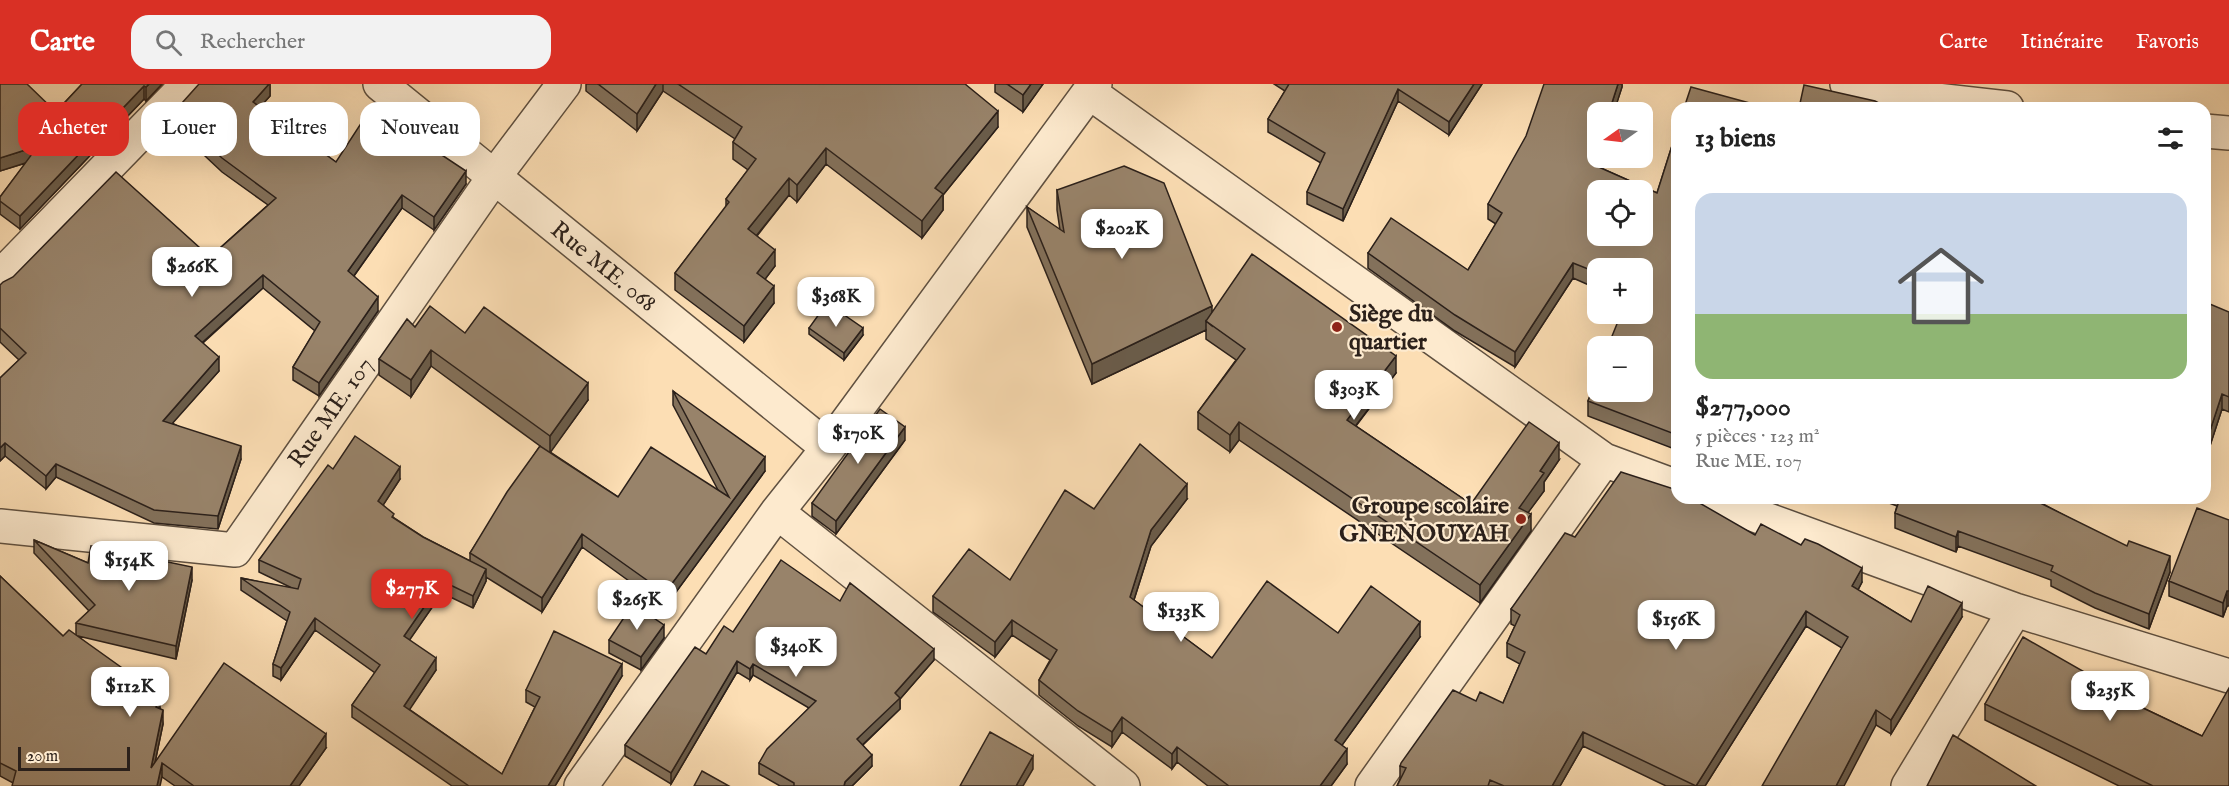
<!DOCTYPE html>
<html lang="fr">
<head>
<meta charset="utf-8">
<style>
  :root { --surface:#fff; --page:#f2f2f2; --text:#222; --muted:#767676; --line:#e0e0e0; --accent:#d93025 }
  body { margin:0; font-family:"IM FELL English",serif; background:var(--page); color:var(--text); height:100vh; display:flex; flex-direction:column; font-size:22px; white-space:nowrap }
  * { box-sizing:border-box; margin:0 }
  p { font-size:20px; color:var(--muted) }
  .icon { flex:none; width:33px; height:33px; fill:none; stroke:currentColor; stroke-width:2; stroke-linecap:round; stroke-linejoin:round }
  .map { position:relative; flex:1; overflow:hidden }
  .side { position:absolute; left:1671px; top:18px; width:540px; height:402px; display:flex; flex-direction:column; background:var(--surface); border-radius:18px; box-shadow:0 6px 24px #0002 }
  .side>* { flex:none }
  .top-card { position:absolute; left:18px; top:18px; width:570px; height:54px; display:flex; gap:12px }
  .needle { width:39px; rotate:256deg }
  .tools { position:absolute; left:1587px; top:18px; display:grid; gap:12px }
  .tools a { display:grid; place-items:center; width:66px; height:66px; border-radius:12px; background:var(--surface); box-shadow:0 6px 24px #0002; font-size:30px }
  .scale { position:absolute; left:18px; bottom:15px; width:112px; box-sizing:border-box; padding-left:6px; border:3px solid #2b201a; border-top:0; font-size:16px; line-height:21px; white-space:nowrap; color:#2b201a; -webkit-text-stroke:4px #fdeace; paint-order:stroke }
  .price { position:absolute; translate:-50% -51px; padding:0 14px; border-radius:12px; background:#fff; color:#222; font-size:20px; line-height:39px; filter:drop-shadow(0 2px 3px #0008) }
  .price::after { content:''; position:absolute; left:50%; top:36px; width:18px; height:14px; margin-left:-9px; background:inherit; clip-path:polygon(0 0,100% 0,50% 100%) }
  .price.selected { background:var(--accent); color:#fff }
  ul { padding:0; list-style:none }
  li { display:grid; align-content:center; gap:12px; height:318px; padding:0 24px }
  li+li { border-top:2px solid var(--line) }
  li span { display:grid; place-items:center; height:186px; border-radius:18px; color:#555 }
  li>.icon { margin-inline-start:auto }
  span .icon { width:108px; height:108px; fill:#fffc; stroke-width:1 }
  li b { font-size:26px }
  h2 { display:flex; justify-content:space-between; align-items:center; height:72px; padding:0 24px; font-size:26px }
  .pill { padding:0 21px; border-radius:18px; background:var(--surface); box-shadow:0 6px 24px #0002; font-size:21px; line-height:54px }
  .pill.selected { background:var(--accent); color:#fff }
  header { display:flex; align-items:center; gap:36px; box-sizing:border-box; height:84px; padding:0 30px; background:var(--accent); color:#fff }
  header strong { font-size:28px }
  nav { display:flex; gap:33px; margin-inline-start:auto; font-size:21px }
  .search { width:420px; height:54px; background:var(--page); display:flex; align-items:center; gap:15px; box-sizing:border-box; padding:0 21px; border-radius:18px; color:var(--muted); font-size:22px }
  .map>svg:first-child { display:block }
</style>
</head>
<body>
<header>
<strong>Carte</strong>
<div class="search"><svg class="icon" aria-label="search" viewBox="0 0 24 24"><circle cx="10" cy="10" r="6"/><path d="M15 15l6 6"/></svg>Rechercher</div>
<nav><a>Carte</a><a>Itinéraire</a><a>Favoris</a></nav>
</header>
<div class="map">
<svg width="2229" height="702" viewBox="0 0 2229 702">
  <rect width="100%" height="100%" fill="#fcdeb4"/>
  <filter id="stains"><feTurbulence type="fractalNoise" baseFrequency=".00333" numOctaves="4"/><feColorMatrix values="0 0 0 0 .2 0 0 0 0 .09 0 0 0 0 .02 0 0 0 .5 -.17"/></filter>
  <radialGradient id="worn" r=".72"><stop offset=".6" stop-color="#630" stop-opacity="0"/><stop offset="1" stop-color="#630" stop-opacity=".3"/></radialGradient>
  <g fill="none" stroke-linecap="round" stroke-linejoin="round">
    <!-- minor casing -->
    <g stroke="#5f5040" stroke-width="36">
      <path id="minor" d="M380,0l448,364
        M1847,0l55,12 105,12
        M1089,8l515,368 73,27
        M2205,47l24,2
        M0,193l188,-193
        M1708,414l307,112 214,66
        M777,428l346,274
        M0,442l235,24 259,-373 70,-93
        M581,702l196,-274 51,-64 267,-364
        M1372,702l232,-326
        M1908,702l107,-176"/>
    </g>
    <!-- minor -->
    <use href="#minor" stroke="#fdeace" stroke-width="33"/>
  </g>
  <!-- wall -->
  <path fill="#83715b" stroke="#2b201a" stroke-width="1.5" d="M82,0h80l-16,17 -2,-2 -124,130 -20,-15v-17l26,-34 -26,8z
    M270,0v12l-10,11 76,55 130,22 -32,46 -32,-22 -48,68 24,35 -59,85 -26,-16v-13l22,-36 -52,-43 -60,55 16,28 -47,52 69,36 -23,70 -64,-6 -98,-46 -10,12 -41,-33 -5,5v-83l19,-18 -19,-18v-57l210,-28 58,-52 -46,-33 -49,-46v-13z
    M586,0h379l33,43 -55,68v15l-21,28 -96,-74 -29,38 -8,-7 -32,41 18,30 -10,13 9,24 -30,39 -69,-52v-17l51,-66v-8l22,-29 -15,-11v-17l2,-3 -72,-48 -26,40 -51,-40z
    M995,0h48l-20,28 -28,-20z
    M1274,0h208l-33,51 -51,-34 -55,120 -36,-17v-12l14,-29 -53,-31v-13l17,-28z
    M1622,0v3l-24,71h1l-3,8 61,27 20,-63v320l-89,-34v-15l54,-133h-44v21l-25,-11 -58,89 -60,-36 -87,-63v-15l100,17 28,-46 -8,-5v-15z
    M1057,106l155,121 184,62 -40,53 115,78 88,-44 -15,22v9l-16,21 3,19 -51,72 -241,-163 -9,12 -32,-23v-17l38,-52 -30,-21v-9l-114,54 -65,-157v-20l33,23 -3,-20z
    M2229,228v100l-7,-3 -17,52z
    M415,243l50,6 123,67 -38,52 68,45 100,-7 -45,-85v-14l92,80 -100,136 -83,-60 -40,65 -56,-35v4l-13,27 -31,-15 -33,47 27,30 -27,39 93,65 33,-67 -9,-5v-12l96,-14 -67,110h-103l-100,-69v-12l23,-32 -60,-43 -34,50 -8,-4v-12l14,-43 -46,-31v-12l53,11 -35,-17v-12l74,-91 67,10 -17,26 11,13 29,19 47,24v-8l70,-107 -109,-80 -20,31 -32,-22v-16z
    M809,244l54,7 -19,25 -35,-26z
    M905,356l-69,94 -24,-18v-13z
    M1876,414h156l138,74 -21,57 -54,-21 -44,-22v-6l-93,-34 -2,6 -61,-24v-15l2,-7z
    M1187,415l-36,47 -17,54 78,58 126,-25 82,4 -78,108 5,19 -16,22h-123l-31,-24 -5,7 -50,-37 -10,15 -34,-21 -39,-31v-15l11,-20 -38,-25 -17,22 -62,-45v-16l77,-16 84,-71z
    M2229,436v86h-2l-4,11 -54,-21v-15z
    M1755,451l107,47 -4,8 53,32 51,-5 -71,117 -15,-9 -34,-77 -36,-22 -101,160h-39l-83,-40 -23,40h-163l3,-7v-13l76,-65 27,2 17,-39 -13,-7v-14l8,-17 -4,-2v-15l64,-72z
    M34,456l54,23 104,17 -16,79 -98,-23 82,72 3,16 -8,38 171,-14 -27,38h-124l-13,-9 -149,6 -13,-7v-200l63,60 13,-1v-12l13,-12 -55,-58z
    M840,517l94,59 -34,39v10l-37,36 9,21 -20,20h-72l-21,-12v-11l50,-55 -56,-33 -3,5 -13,-8 -66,112 -46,-28v-11l81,-91 27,-22z
    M664,554l-23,32 -32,-17v-13z
    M2126,616l76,36 27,50h-110l-134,-66v-16z"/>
  <!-- shaded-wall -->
  <path fill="#6a5c4a" stroke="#2b201a" stroke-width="1.5" d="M149,0h13l-16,17v-14z
    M269,0h1v12l-17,19v-13z
    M656,0h7v7l-26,40v-17z
    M1031,0h12l-20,28v-17z
    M1474,0h8l-33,51v-13z
    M1618,0h4v3l-8,25h-5z
    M144,2v13l-124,130v-13z
    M1398,5v12l-55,120v-12z
    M998,27v16l-55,68v15l-21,28v-17l13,-33z
    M38,62v13l-38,12v-13z
    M1598,63v11h1l-7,22v-16z
    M826,64v16l-29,38v-17z
    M466,87v13l-32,46v-13z
    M789,94v17l-41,51v-17z
    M402,111v13l-54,76v-13z
    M775,166v16l-18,24v-17z
    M1573,179v15l-58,89v-15z
    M263,191v13l-68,61v-13z
    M774,202v17l-30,39v-16z
    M378,213v14l-59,85v-13z
    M1212,222v20l-6,-5v9l-114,54v-20z
    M863,244v7l-19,25v-7z
    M431,266v16l-20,31v-17z
    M1396,272v17l-49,64v-17z
    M219,273v14l-56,63v-13z
    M588,299v17l-38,53v-17z
    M2222,310v15l-17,52v-15z
    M1239,338v18l-9,12v-17z
    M905,343v13l-69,94v-13z
    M5,359v13l-5,5v-13z
    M1559,359v17l-15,22v9l-25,34v-17l21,-37z
    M241,362v13l-23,70v-13z
    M765,373v14l-100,136v-14z
    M56,380v13l-10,12v-13z
    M400,383v12l-22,34v-12z
    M1187,400v15l-36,47 -21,66v-15l21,-67z
    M1531,430v17l-51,72v-18z
    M1958,447v15l-2,6v-15z
    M582,450v13l-40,65v-14z
    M2170,472v16l-21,57v-15z
    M192,483v13l-16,79v-13z
    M1862,484v14l-10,19v-15z
    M486,485v12l-13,27v-12z
    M442,497v12l-38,55v-12z
    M2227,507v15l-4,11v-14z
    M1962,519v14l-71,117v-14z
    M1806,527v15l-101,160h-9z
    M315,534v12l-34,50v-12z
    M1012,536v15l-17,22v-15z
    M1420,538v15l-85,118v-15z
    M664,541v13l-23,32v-13z
    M934,565v11l-34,39v10l-43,41v-11l38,-46z
    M436,574v12l-32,48v-12z
    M737,577v11l-66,112v-11z
    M622,580v12l-67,110h-7z
    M753,580v11l-3,5v-11z
    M2126,604v17l-4,-7z
    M160,611v14l-4,-2z
    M163,626v14l-12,58v-14z
    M1876,626v15l-32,61h-8z
    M1122,633v15l-10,15v-15z
    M1583,648v14l-23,40h-8z
    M326,650v14l-27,38h-9z
    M1177,663v15l-5,7v-15z
    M1347,665v15l-16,22h-11z
    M872,671v11l-20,20h-8l1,-4z
    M1033,672v13l-10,17h-7z
    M162,679v14l-2,9h-3z"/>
  <!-- building -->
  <path fill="#98836a" stroke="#2b201a" stroke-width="1.5" fill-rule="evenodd" d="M0,0h27l29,28 26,-28h67l-3,3 -2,-1 -124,130 -20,-15v-4l38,-51 -38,12z
    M199,0h70l-16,18 83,60 35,-54 95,63 -32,46 -32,-22 -54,76 30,26 -59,86 -26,-16 27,-45 -57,-47 -68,61 24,21 -56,64 78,25 -23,70 -64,-6 -98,-46 -10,12 -41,-33 -5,5v-70l26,-25 -26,-25v-43l3,-3 10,-5 103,-105 94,85 66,-59 -54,-40 -49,-45z
    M598,0h58l-19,30z
    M678,0h287l33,27 -63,77 8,6 -21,27 -96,-73 -29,37 -8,-7 -41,51 27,21 -18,23 17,13 -30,40 -69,-53 54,-71 -3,-3 30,-40 -23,-17 9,-15z
    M1007,0h24l-8,11z
    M1289,0h185l-25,38 -51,-33 -55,120 -36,-17 18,-39 -57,-34z
    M1544,0h74l-9,28h-11v35l-6,17 65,29 20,-63v193l-3,9 3,1v102l-89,-34 10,-26v17h44v-46h-34l13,-32h21v-46h-44v5l-25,-10 -58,89 -60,-37 -87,-62 23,-35 77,52 34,-57 -14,-9 38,-68zM1598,106h44v46h-44z
    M1804,1l71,16 13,7h-89z
    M1691,3l77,21h-84z
    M1124,82l40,17 48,123 -120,58 -65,-157 37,25 -7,-42z
    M1252,170l144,102 -49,64 124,84 58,-82 30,21 -19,28 4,2 -25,35 12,6 -51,71 -241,-163 -9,13 -32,-23 47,-63 -39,-28z
    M2205,218l24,10v85l-7,-3 -17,52z
    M827,219l36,25 -19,25 -35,-25z
    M430,222l35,27 19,-26 104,76 -38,53 -119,-86 -20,30 -32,-21 28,-40 8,8z
    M673,307l92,66 -100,136 -83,-59 -40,64 -72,-45 37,-61 33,-46 78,51 33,-50 78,50z
    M880,325l25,18 -69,94 -24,-18z
    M355,352l45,31 -22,34 16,13 -2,3 31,20 63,32 -13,27 -31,-15 -38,55 32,22 -32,48 98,68 38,-77 -14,-7 28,-59 68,33 -74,122h-79l-117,-81 28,-40 -65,-47 -34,50 -8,-4 17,-52 -49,-34 57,11 3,-10 -42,-19 69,-95 5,4z
    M1140,360l47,40 -36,46 -21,67 82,61 55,-77 71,52 33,-47 49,36 -85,118 12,9 -27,37h-91l-52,-39 -5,7 -50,-37 -10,15 -34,-21 -39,-31 18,-30 -45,-30 -17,22 -62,-46 36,-47 41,31 55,-90 29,19z
    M1621,388l56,18v8h14l64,37 6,-11 40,21 4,-6 13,5 44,24 -10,18 59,36 17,-36 34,17 -71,117 -15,-10 -40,76h-74l86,-149 -42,-26 -110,175 -113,-54 -31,54h-48l-14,-6 -2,6h-91l9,-18 -6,-2 1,-3 52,-73 23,11 4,-9 23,11 22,-51 -18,-9 13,-28 -9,-6 54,-76 10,4z
    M1900,414h130l97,48 2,-5 41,15 -21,58 -54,-21 -44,-22 2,-5 -95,-35 -2,6 -61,-24z
    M2197,424l32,12v71h-2l-4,12 -54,-22z
    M34,456l54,23 3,-17 101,21 -16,79 -100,-23 19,-18z
    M781,476l59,41 10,-18 84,66 -39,44 5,5 -43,41 15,16 -27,27 -1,4h-50v-3l-35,-20 8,-14 49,-48 -63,-37 -3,5 -13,-8 -66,112 -46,-28 70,-98 11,7 18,-28 9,6z
    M0,492l63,60 6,-6 91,65 -4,12 7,3 -12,58 73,-105 102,71 -36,52h-96l-32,-23 -5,23h-145l4,-15 -16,-8z
    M633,520l31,21 -23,32 -32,-17z
    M2023,553l70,40 2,-4 31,15 -4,10 80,38 27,-48v98h-76l-168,-82z
    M990,648l43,24 -17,30h-56z
    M1953,651l83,51h-109z
    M702,687l27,15h-35z"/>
  <!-- markers -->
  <g fill="#8f2418" stroke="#fdeace" stroke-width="2">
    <circle cx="1337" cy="243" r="6"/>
    <circle cx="1521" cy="435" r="6"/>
  </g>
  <g text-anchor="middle" stroke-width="4.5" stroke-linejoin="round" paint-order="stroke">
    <!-- street labels -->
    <g font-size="24" fill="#2b201a" stroke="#fdeace">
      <text transform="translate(604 182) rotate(39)" y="8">Rue ME. 068</text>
      <text transform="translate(330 328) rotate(-55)" y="8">Rue ME. 107</text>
    </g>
    <!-- poi labels -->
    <g font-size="24" font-weight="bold" fill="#2b201a" stroke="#fdeace" text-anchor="start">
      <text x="1349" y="237">Siège du<tspan x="1349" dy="28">quartier</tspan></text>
      <text x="1509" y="429" text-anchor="end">Groupe scolaire<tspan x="1509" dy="28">GNENOUYAH</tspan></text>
    </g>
  </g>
  <rect width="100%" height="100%" filter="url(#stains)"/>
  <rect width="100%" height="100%" fill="url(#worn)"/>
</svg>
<div class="tools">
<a><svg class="needle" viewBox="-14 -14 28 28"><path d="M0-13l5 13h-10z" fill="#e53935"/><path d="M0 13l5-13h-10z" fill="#767676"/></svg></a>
<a><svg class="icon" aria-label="locate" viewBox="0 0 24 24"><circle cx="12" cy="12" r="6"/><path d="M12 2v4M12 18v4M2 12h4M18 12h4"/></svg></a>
<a>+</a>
<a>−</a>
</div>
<div class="scale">20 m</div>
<b class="price" style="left:1122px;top:176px">$202K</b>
<b class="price" style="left:192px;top:214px">$266K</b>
<b class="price" style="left:836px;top:244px">$368K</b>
<b class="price" style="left:1354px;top:337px">$303K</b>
<b class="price" style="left:858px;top:381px">$170K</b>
<b class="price" style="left:129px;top:508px">$154K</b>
<b class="price selected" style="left:412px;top:536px">$277K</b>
<b class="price" style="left:637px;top:547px">$265K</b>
<b class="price" style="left:1181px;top:559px">$133K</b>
<b class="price" style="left:1676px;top:567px">$156K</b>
<b class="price" style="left:796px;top:594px">$340K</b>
<b class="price" style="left:130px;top:634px">$112K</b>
<b class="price" style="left:2110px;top:638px">$235K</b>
<div class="top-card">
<a class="pill selected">Acheter</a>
<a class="pill">Louer</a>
<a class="pill">Filtres</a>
<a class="pill">Nouveau</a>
</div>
<section class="side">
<h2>13 biens<svg class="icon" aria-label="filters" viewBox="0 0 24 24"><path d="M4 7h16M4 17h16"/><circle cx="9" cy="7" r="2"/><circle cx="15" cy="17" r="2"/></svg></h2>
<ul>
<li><span style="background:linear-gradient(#c9d6e8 65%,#8fb573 0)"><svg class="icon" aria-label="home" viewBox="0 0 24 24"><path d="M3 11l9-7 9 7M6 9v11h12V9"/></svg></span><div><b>$277,000</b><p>5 pièces · 123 m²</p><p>Rue ME. 107</p></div></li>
</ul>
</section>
</div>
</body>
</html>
